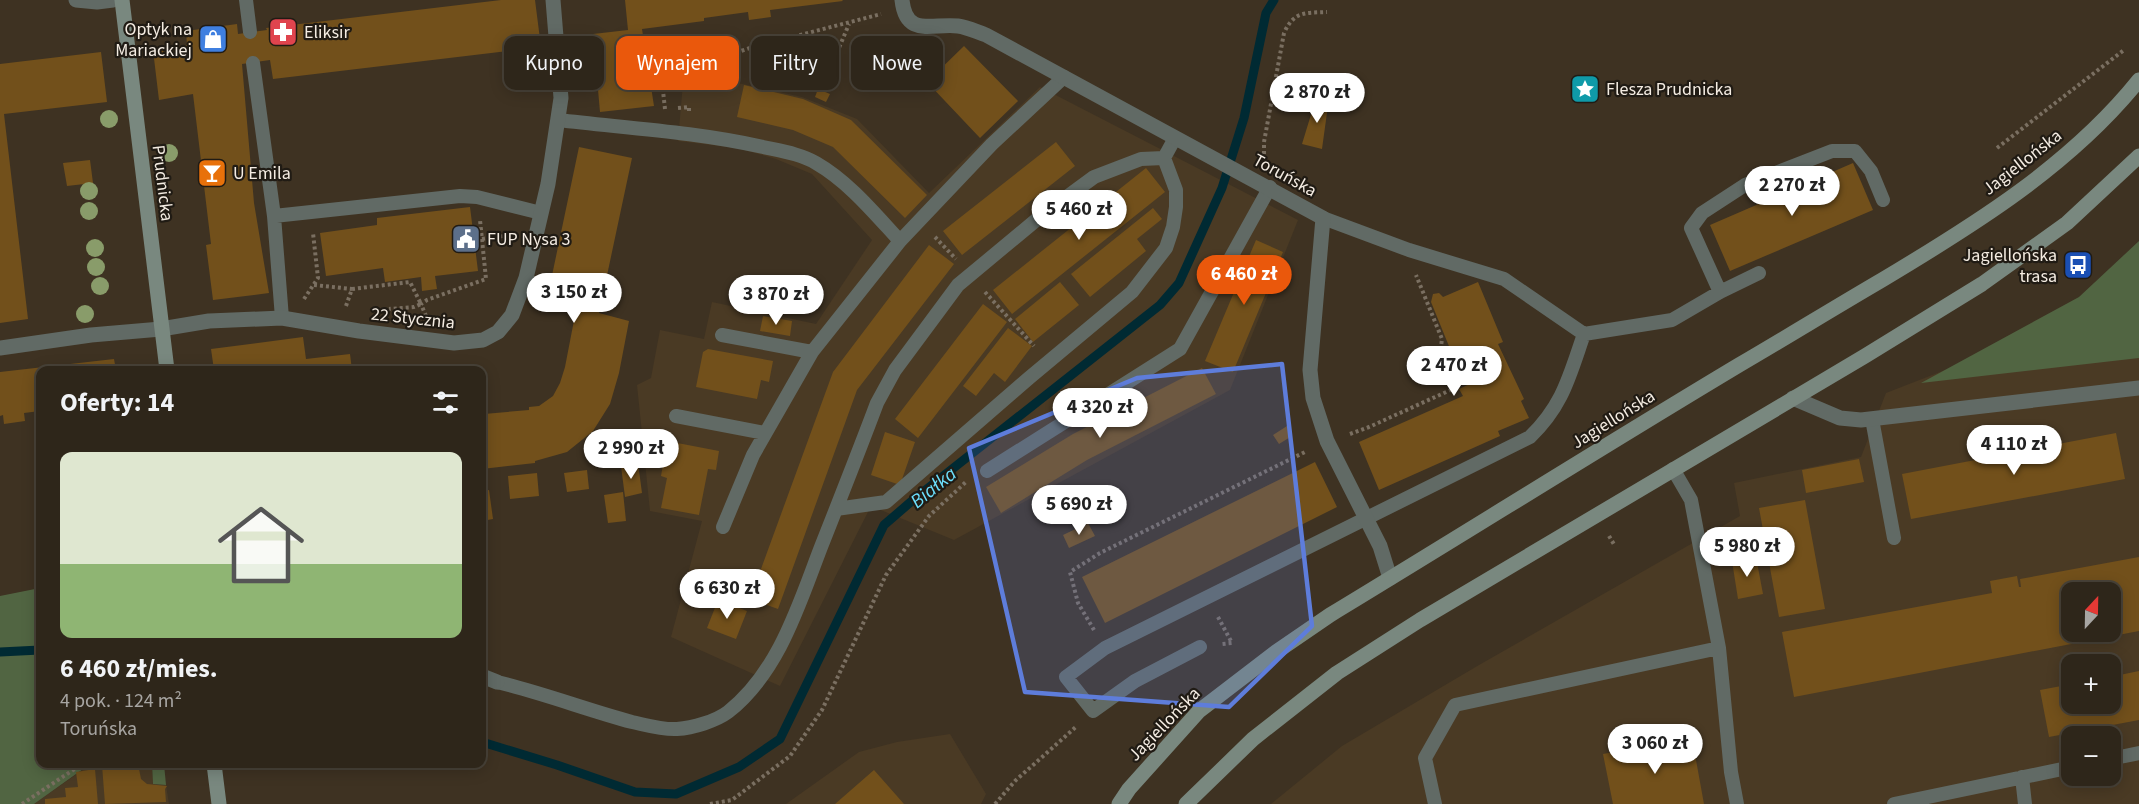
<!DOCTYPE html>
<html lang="pl">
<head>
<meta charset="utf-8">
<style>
  :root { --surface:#2e261a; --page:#3a3227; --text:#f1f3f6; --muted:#a7a5a2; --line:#494339; --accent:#ea580c }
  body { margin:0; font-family:"Source Sans 3",sans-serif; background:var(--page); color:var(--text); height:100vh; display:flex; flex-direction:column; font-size:22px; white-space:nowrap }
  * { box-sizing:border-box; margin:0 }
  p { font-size:20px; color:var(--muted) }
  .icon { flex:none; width:33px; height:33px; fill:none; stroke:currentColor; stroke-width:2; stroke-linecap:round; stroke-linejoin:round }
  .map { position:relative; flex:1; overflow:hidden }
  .panel { position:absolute; left:36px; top:366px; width:450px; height:402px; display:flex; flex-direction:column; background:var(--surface); border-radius:12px; box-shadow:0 3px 15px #0003,0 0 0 2px var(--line) }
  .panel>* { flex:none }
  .banner { position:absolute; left:504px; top:36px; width:570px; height:54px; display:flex; gap:12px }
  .needle { width:39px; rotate:22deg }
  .fabs { position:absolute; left:2061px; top:582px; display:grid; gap:12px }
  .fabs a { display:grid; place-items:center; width:60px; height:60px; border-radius:12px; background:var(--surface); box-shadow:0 3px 15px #0003,0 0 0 2px var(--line); font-size:30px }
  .price { position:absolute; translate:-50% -51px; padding:0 14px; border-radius:21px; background:#fff; color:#222; font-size:20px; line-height:39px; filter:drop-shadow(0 2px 3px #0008) }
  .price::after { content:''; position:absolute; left:50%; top:36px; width:18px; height:14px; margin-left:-9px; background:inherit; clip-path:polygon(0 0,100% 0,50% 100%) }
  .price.current { background:var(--accent); color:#fff }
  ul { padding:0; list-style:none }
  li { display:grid; align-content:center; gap:12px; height:318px; padding:0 24px }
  li span { display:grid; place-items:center; height:186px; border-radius:12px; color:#555 }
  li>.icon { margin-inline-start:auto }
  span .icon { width:108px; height:108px; fill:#fffc; stroke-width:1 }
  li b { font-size:26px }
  h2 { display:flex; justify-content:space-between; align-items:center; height:72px; padding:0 24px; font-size:26px }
  .pill { padding:0 21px; border-radius:12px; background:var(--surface); box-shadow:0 3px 15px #0003,0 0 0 2px var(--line); font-size:21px; line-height:54px }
  .pill.current { background:var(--accent); color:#fff }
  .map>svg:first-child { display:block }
</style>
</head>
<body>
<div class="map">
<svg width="2139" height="804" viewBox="0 0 2139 804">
  <rect width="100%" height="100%" fill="#3e3222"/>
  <!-- built -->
  <path fill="#4a3a24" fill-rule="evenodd" d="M684,71l118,26 55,22 72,74 111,-106 258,133 -68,170 -276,150 -83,-34 -91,180 -109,-49 31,-116 -52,-10 -13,-126 14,-7 9,-48 44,9 8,-37 104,22 56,-84 -60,-66 -36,-15 -39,-11 -59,-7z
    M2139,269v535h-868l71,-58 137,-81 261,-149 -6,-33 127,-26 25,-64 175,-68zM2072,592h38v40h-38zM2072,664h38v40h-38zM2072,736h38v40h-38z
    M950,734l36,60 -5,10h-195l73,-52 38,-10z
    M91,764h61l1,20 13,1 3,19h-135z"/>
  <!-- green -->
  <path fill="#516542" d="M2139,241v117l-218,25 158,-86z
    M40,588v176h50l-56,40h-34v-208z
    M152,764h12l2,21 -13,-1z"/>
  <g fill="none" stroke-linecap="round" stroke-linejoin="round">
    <!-- stream -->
    <path stroke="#002a33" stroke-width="9" d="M0,652l40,-2
      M482,742l75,23 78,27 41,2 63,-27 41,-28 104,-214 29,-25 247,-195 19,-22 43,-95 22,-70 22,-105 8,-13"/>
  </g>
  <!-- building -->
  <path fill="#72501b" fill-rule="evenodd" d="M501,0h34l6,47 -268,32 -3,-19 -28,4 12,139 15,90 -56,7 -7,-55 5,-1 -18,-150 -34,6 -6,-50 34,-5 -1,-14 51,-7 1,10 29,-4 -1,-2z
    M625,0h217l1,1 -73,9 1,7 -22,3 -1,-8 -44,6v3l-62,8 12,77 -54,6 -7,-78 35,-4z
    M964,46l54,55 -38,37 -53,-56z
    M101,52l6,50 -103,12 24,205 -28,4v-259z
    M744,85l59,14 48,21 76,75 -22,23 -72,-71 -40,-17 -56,-13z
    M818,89l12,5 -4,8 -11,-5z
    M1317,95l12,3 -7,51 -20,-5z
    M1056,142l19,24 -113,89 -19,-24z
    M579,147l53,11 -33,155 30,8 -10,52 -9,31 -17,27 -26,21 -32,9v2l-53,6v-53l2,-2 45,-4v-3l10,-1 14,-10 7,-13 5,-16 11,-57 -30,-6z
    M90,160l3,23 -26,3 -4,-23z
    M1853,163l20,47 -143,61 -20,-46z
    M1146,168l19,24 -153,122 -19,-24z
    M470,207l8,64 -43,5 2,13 -15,2 -1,-14 -36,5 -2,-14 -57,8 -6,-43 57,-8v-7z
    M1153,208l9,11 -25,20 9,12 -56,46 -19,-23z
    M1256,240l27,12 -50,120 -28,-11z
    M929,245l25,19 -97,126 -79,219 -28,-10 83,-227z
    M1060,282l19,23 -46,37 -18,-23z
    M1478,282l25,60 -5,2 26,55 -3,2 8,17 -31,13 2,5 -121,54 -20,-48 104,-46 -4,-7 17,-8 -13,-24 -8,4 -24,-59 2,-8 6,-1 4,4z
    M983,304l24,18 -89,116 -23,-19z
    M763,316l29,5 -2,15 -30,-5z
    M1008,328l24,18 -27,36 -11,-9 -18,23 -13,-10z
    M303,337l3,22 44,-5 2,16h-138l-3,-21z
    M708,349l65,12 -4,21 -8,-2 -4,19 -61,-12 7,-35z
    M114,359l2,11h-76v41l-16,2 1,8 -21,3 -1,-9 -3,1v-44z
    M1202,368l14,26 -129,66 -86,53 -15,-26 87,-53z
    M1287,426l5,10 -13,8 -6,-9z
    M885,432l30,10 -15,43 -29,-10z
    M2116,433l9,46 -214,40 -9,-45z
    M667,441l52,10 -3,19 -8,-1 -9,46 -38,-7 6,-30 -6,-2z
    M1859,459l5,23 -58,11 -4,-23z
    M1315,462l22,45 -232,116 -23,-46z
    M638,463l4,30 -17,4 -4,-31z
    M587,470l2,19 -22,3 -3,-19z
    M537,473l2,23 -29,3 -2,-23z
    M489,490l4,29 -11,2v-30z
    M623,492l3,29 -18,2 -4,-28z
    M1805,500l20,109 -46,8 -20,-109z
    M1088,523l7,13 -26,12 -6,-13z
    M1756,557l7,37 -25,5 -6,-38z
    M2139,557v74l-345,66 -12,-65 210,-39 -2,-12 27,-5 2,11h2l-1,-8zM2072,592h38v40h-38z
    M718,600l29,11 -11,28 -29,-11z
    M482,623l5,23 -5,1z
    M2139,671v49l-90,17 -9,-47 32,-6v20h38v-27z
    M1692,738l12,66h-91l-10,-50z
    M113,764h25l3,15 6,5 20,2 -2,3 1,13 -61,2 -3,-39z
    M95,769l3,35h-53v-5l21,-2 -1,-9 13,-1 -2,-15z
    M874,770l30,34h-69z"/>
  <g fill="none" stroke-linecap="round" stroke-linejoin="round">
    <!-- path -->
    <path stroke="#7a6f61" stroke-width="4" stroke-dasharray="3 3" stroke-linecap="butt" d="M649,70l12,3
      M823,86l26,-62
      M678,108l11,-1v6
      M665,109l-4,-36 25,-4 64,-21 131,-34
      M1997,148l127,-98
      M1264,160v-18l20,-109c10,-22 21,-20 43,-21
      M935,237l21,22
      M482,239l29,-4
      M314,285l38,4
      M985,292l49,54
      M304,299l14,-21 -5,-45
      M346,306l6,-17 58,-7 11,22 -7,3 -25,2
      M426,316l-5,-12 6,-4 59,-21 -6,-59
      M1350,434l19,-7 86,-39 -15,-34 2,-15 -26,-64
      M1609,536l6,10
      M1218,617l14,26 -10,1
      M1094,630l-16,-27 -8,-31 30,-19 207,-102
      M22,804l60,-40
      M710,804l22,-4 58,-44 32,-46 64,-135 43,-59 38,-35
      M995,804l20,-23 62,-55"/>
    <!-- lane -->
    <path stroke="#616a65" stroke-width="14" d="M246,0l4,32
      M253,63l21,153 8,102
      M558,120c68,8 139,12 205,27 18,4 38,7 53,16 33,19 59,51 84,78
      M274,216l186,-20 17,1 64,16
      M1720,292l-29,-64 11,-15 43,-28 87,-34h23l16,20 12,29
      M1584,334l88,-14 48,-28 39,-19
      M722,335l90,17
      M676,416l89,17
      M1872,419l22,119
      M1673,469l18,31 28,148 12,124 6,32
      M987,471l193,-122 90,-162
      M836,509l50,-7 143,-124 103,-86 34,-44 7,-21 3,-20v-17l-12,-32 11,-20
      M723,527l30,-72 59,-103 88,-111 92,-97 72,-67
      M1200,647l-65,34 -42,30 -27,-34 39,-29 425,-211c33,-32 39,-60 54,-103l-80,-55 -95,-29 -86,-32
      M497,682c46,11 90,28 135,40 14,3 31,8 45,7 16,-1 39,-8 51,-17 51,-40 71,-108 93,-165 19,-48 38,-96 56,-144l18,-33 63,-85 83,-69 53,-39 47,-18 23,-1
      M2110,759l29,-6
      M2022,777l3,27
      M1435,804l-10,-46 30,-53 264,-57
      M1894,804l178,-37"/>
    <!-- street -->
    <path stroke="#616a65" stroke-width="15" d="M76,0l21,2 16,-2
      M902,0c4,38 30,23 56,26 9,1 19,6 28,9l337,183 -13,152 3,28 14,43 53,105 10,32
      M0,348l91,-13 70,-6 48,-8 73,-3 77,13 95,12 29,-3 15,-8 14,-17 14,-37 22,-94 13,-86 -8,-98
      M1793,398l47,20 21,2 278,-32
      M482,676l15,6"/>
    <!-- secondary -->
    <path stroke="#79887f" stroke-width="15" d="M122,0l45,370
      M214,764l5,40
      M1119,804l10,-15 70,-78 77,-59 54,-37c137,-83 272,-168 409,-250 48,-28 95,-57 143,-85 92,-55 189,-115 257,-200
      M1186,804l67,-65 84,-66 83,-53 445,-264 117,-72 85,-61 72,-67"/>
  </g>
  <!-- trees -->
  <g fill="#899c6a">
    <circle cx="109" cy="119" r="9"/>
    <circle cx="169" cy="153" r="9"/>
    <circle cx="89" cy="191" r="9"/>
    <circle cx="89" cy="211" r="9"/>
    <circle cx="95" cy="248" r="9"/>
    <circle cx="96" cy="267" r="9"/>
    <circle cx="100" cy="286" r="9"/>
    <circle cx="85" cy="314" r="9"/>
  </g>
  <!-- marked area -->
  <path fill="#5e7ddb" fill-opacity="0.2" stroke="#5e7ddb" stroke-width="4.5" stroke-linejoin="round" d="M1282,364l30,262 -83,81 -204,-15 -56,-244 168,-70z"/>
  <!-- icons -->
  <defs>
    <g id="pharmacy-square" transform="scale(1.5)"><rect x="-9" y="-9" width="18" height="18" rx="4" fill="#e0444e" stroke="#201b14"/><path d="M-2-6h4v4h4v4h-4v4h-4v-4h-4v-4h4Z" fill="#fff"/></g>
    <g id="shop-square" transform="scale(1.5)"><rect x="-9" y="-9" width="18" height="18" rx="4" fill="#3f7fe0" stroke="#201b14"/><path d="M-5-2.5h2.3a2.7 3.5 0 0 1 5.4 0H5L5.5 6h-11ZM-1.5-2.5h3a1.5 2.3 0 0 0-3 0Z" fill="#fff"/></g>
    <g id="sight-square" transform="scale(1.5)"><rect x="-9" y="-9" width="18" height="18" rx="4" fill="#0f9aa8" stroke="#201b14"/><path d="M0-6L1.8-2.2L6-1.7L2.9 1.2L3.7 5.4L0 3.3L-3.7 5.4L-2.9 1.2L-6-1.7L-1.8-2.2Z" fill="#fff"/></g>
    <g id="bar-square" transform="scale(1.5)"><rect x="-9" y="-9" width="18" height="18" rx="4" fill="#e8710a" stroke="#201b14"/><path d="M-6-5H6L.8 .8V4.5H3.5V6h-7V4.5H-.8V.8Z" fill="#fff"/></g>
    <g id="civic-square" transform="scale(1.5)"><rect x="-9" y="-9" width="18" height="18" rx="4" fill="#5c6f8a" stroke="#201b14"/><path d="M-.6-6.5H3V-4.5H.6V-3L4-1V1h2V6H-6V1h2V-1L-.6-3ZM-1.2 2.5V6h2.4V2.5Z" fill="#fff"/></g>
    <g id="bus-square" transform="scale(1.5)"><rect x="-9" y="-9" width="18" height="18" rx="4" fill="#1a4fb4" stroke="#201b14"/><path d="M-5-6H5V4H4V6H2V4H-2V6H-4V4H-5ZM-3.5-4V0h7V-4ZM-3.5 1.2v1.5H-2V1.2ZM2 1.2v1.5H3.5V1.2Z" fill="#fff"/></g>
  </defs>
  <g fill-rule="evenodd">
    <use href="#pharmacy-square" x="283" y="32"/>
    <use href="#shop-square" x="213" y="39"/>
    <use href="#sight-square" x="1585" y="89"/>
    <use href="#bar-square" x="212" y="173"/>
    <use href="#civic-square" x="466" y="239"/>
    <use href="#bus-square" x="2078" y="265"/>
  </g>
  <g text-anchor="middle" stroke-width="4.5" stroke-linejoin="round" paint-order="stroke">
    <!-- poi labels -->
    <g font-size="18" fill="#f4ece2" stroke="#201b14" text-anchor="start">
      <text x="192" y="35" text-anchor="end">Optyk na<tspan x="192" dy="21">Mariackiej</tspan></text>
      <text x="304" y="38">Eliksir</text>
      <text x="1606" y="95">Flesza Prudnicka</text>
      <text x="233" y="179">U Emila</text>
      <text x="487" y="245">FUP Nysa 3</text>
      <text x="2057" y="261" text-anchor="end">Jagiellońska<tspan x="2057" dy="21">trasa</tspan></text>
    </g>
    <!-- street labels -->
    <g font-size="18" fill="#f4ece2" stroke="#201b14">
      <text transform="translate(2022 162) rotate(-38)" y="6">Jagiellońska</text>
      <text transform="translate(1285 175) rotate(29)" y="6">Toruńska</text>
      <text transform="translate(163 183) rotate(83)" y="6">Prudnicka</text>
      <text transform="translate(413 318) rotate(6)" y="6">22 Stycznia</text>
      <text transform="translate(1613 419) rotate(-32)" y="6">Jagiellońska</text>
      <text transform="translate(1164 724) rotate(-46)" y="6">Jagiellońska</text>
    </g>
    <!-- water labels -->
    <g font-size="20" font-style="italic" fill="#6cdffc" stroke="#201b14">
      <text transform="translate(933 487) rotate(-39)" y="7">Białka</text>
    </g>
  </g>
</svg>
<div class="fabs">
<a><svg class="needle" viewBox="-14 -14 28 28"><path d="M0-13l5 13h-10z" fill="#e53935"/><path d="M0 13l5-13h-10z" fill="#a7a5a2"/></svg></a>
<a>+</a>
<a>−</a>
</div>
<b class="price" style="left:1317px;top:124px">2 870 zł</b>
<b class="price" style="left:1792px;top:217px">2 270 zł</b>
<b class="price" style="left:1079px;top:241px">5 460 zł</b>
<b class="price current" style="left:1244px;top:306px">6 460 zł</b>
<b class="price" style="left:574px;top:324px">3 150 zł</b>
<b class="price" style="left:776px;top:326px">3 870 zł</b>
<b class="price" style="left:1454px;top:397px">2 470 zł</b>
<b class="price" style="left:1100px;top:439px">4 320 zł</b>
<b class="price" style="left:2014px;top:476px">4 110 zł</b>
<b class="price" style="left:631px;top:480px">2 990 zł</b>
<b class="price" style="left:1079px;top:536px">5 690 zł</b>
<b class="price" style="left:1747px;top:578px">5 980 zł</b>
<b class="price" style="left:727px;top:620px">6 630 zł</b>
<b class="price" style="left:1655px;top:775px">3 060 zł</b>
<div class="banner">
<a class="pill">Kupno</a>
<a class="pill current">Wynajem</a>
<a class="pill">Filtry</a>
<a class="pill">Nowe</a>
</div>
<section class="panel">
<h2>Oferty: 14<svg class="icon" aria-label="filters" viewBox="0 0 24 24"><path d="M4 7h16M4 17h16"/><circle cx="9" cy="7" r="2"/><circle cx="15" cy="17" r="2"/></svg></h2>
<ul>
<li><span style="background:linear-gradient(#dfe7d0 60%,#8fb573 0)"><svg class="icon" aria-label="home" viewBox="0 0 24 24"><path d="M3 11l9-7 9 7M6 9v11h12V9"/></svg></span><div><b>6 460 zł/mies.</b><p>4 pok. · 124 m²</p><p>Toruńska</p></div></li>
</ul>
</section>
</div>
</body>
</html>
